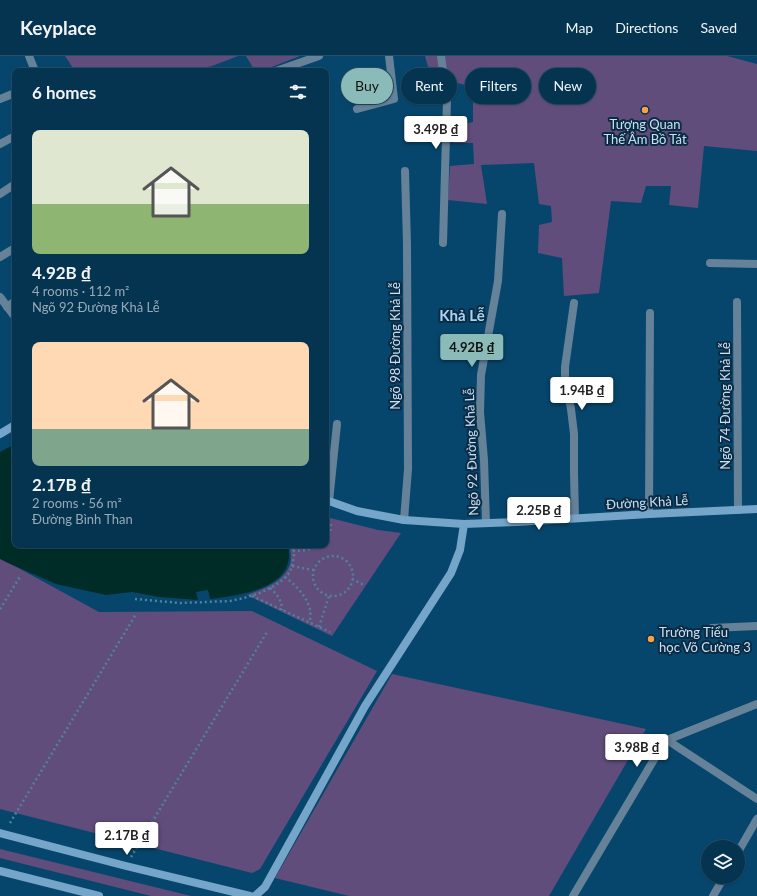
<!DOCTYPE html>
<html lang="en">
<head>
<meta charset="utf-8">
<style>
  :root { --surface:#053451; --page:#133f5b; --text:#f1f3f6; --muted:#97aab7; --line:#264f68; --accent:#8bbbb9 }
  body { margin:0; font-family:Lato,sans-serif; background:var(--page); color:var(--text); height:100vh; display:flex; flex-direction:column; font-size:15px; white-space:nowrap }
  * { box-sizing:border-box; margin:0 }
  p { font-size:13px; color:var(--muted) }
  .icon { flex:none; width:22px; height:22px; fill:none; stroke:currentColor; stroke-width:2; stroke-linecap:round; stroke-linejoin:round }
  .map { position:relative; flex:1; overflow:hidden }
  .drawer { position:absolute; left:12px; top:12px; width:317px; height:480px; display:flex; flex-direction:column; background:var(--surface); border-radius:8px; box-shadow:0 1px 3px #0004,0 0 0 1px var(--line) }
  .drawer>* { flex:none }
  .guide { position:absolute; left:341px; top:12px; width:356px; height:36px; display:flex; gap:8px }
  .tools { position:absolute; left:701px; top:784px; display:grid; gap:8px }
  .tools a { display:grid; place-items:center; width:44px; height:44px; border-radius:50%; background:var(--surface); box-shadow:0 1px 3px #0004,0 0 0 1px var(--line); font-size:20px }
  .price { position:absolute; translate:-50% -34px; padding:0 9px; border-radius:4px; background:#fff; color:#222; font-size:13px; line-height:26px; filter:drop-shadow(0 1px 2px #0008) }
  .price::after { content:''; position:absolute; left:50%; top:24px; width:12px; height:9px; margin-left:-6px; background:inherit; clip-path:polygon(0 0,100% 0,50% 100%) }
  .price.selected { background:var(--accent); color:#111 }
  ul { padding:0; list-style:none }
  li { display:grid; align-content:center; gap:8px; height:212px; padding:0 20px }
  li span { display:grid; place-items:center; height:124px; border-radius:8px; color:#555 }
  li>.icon { margin-inline-start:auto }
  span .icon { width:72px; height:72px; fill:#fffc; stroke-width:1 }
  li b { font-size:17px }
  h2 { display:flex; justify-content:space-between; align-items:center; height:48px; padding:0 20px; font-size:17px }
  .chip { padding:0 14px; border-radius:18px; background:var(--surface); box-shadow:0 1px 3px #0004,0 0 0 1px var(--line); font-size:14px; line-height:36px }
  .chip.selected { background:var(--accent); color:#111 }
  header { display:flex; align-items:center; gap:24px; box-sizing:border-box; height:56px; padding:0 20px; background:var(--surface); border-bottom:1px solid var(--line) }
  header strong { font-size:19px }
  nav { display:flex; gap:22px; margin-inline-start:auto; font-size:14px }
  .map>svg:first-child { display:block }
</style>
</head>
<body>
<header>
<strong>Keyplace</strong>
<nav><a>Map</a><a>Directions</a><a>Saved</a></nav>
</header>
<div class="map">
<svg width="757" height="840" viewBox="0 0 757 840">
  <rect width="100%" height="100%" fill="#07466c"/>
  <!-- green -->
  <path fill="#614d7c" d="M65,0h173l-26,10 -20,5h-117z
    M246,0h54l-39,15h-6z
    M425,0h302l30,8v87l-53,-5 -6,62 -29,-3 2,-19h-25l-5,17 -30,-2 -12,92 -35,3 -2,-38 -24,-5 1,-28 13,-3 -1,-16 -12,-2 -5,-41 -53,2 6,39 -39,-4 2,-34 24,-2 -1,-21h-20l2,-17 18,-4v-35l-27,-7 -17,-10z
    M326,461l52,13 23,3 -69,103 -85,-41c16,-6 37,-13 43,-31 2,-5 0,-13 0,-19h36z
    M0,502l99,54 153,-1 125,60 -117,198 -8,4 -252,-64z
    M392,618l254,55 -97,167h-200l-74,-18z
    M0,793l191,47h-40l-151,-38z"/>
  <!-- water -->
  <path fill="#002c27" d="M15,388v101h272c2,4 2,8 2,12 -2,33 -54,39 -79,42l-2,-9 -12,2 2,8 -39,-3 -27,-5 -26,3 -50,-11 -48,-21 -8,-4v-107z"/>
  <g fill="none" stroke-linecap="round" stroke-linejoin="round">
    <!-- path -->
    <path stroke="#4f81a2" stroke-width="2.5" stroke-dasharray="2 3" stroke-linecap="butt" d="M326,484c4,-6 5,-11 5,-19
      M293,495l14,-1 12,-5
      M313 520a20 20 0 1 1 40 0a20 20 0 1 1-40 0Z
      M292,510l2,-11 -1,-10
      M285,521c10,7 23,21 25,33 1,4 0,9 0,13
      M352,523l12,6
      M270,532c7,6 12,12 12,22
      M252,540l78,36
      M135,543l45,4 50,-2 14,-3 16,-5 14,-7 10,-7 6,-7 2,-6 21,4
      M0,553l21,-34
      M319,571l10,-31
      M10,767l126,-209
      M131,801l136,-225"/>
    <!-- lane -->
    <path stroke="#658299" stroke-width="8" d="M0,43l15,-6
      M357,53l37,-10 -5,-43
      M0,88l15,-8
      M405,115l2,73
      M0,201l15,-9
      M710,207l47,1
      M7,251l8,-6
      M712,572l45,-2"/>
    <!-- street -->
    <path stroke="#658299" stroke-width="8" d="M29,0l6,15
      M441,0l6,44 -4,143
      M276,15l43,-15
      M0,138l15,-10
      M0,241l15,20
      M737,246l1,208
      M574,247l-9,64v10l6,32 3,25v38l1,46
      M329,445l8,-77
      M649,458l1,-201
      M404,464l4,-51 -1,-225
      M486,467l-2,-63 -4,-48 1,-37 17,-94 4,-67
      M667,684l90,59
      M738,796l19,-33
      M573,840l89,-150 5,-6 90,-36
      M713,840l11,-19"/>
    <!-- secondary -->
    <path stroke="#76a5ca" stroke-width="8" d="M0,378l15,-9
      M326,444l31,11 47,9 60,4 53,-2 132,-8 108,-5
      M0,777l126,33 124,30
      M0,815l99,25
      M255,840l10,-9 100,-181 86,-133 9,-23 4,-26"/>
  </g>
  <!-- markers -->
  <g fill="#f7a149" stroke="#0c2b41" stroke-width="1.5">
    <circle cx="645" cy="54" r="4"/>
    <circle cx="651" cy="583" r="4"/>
  </g>
  <g text-anchor="middle" stroke-width="4" stroke-linejoin="round" paint-order="stroke">
    <!-- poi labels -->
    <g font-size="13" fill="#c5e1f9" stroke="#0c2b41">
      <text x="645" y="73">Tượng Quan<tspan x="645" dy="15">Thế Âm Bồ Tát</tspan></text>
      <text x="659" y="581" text-anchor="start">Trường Tiểu<tspan x="659" dy="15">học Võ Cường 3</tspan></text>
    </g>
    <!-- street labels -->
    <g font-size="13" fill="#c5e1f9" stroke="#0c2b41">
      <text transform="translate(395 290) rotate(-90)" y="5">Ngõ 98 Đường Khả Lễ</text>
      <text transform="translate(725 350) rotate(-90)" y="5">Ngõ 74 Đường Khả Lễ</text>
      <text transform="translate(471 396) rotate(-92)" y="5">Ngõ 92 Đường Khả Lễ</text>
      <text transform="translate(647 446) rotate(-3)" y="5">Đường Khả Lễ</text>
    </g>
    <!-- quarter labels -->
    <g font-size="15" font-weight="bold" fill="#a9d4f6" stroke="#0c2b41">
      <text x="462" y="265">Khả Lễ</text>
    </g>
  </g>
</svg>
<div class="tools">
<a><svg class="icon" aria-label="layers" viewBox="0 0 24 24"><path d="M12 4l9 5-9 5-9-5zM3 14l9 5 9-5"/></svg></a>
</div>
<b class="price" style="left:436px;top:94px">3.49B ₫</b>
<b class="price selected" style="left:472px;top:312px">4.92B ₫</b>
<b class="price" style="left:582px;top:355px">1.94B ₫</b>
<b class="price" style="left:539px;top:475px">2.25B ₫</b>
<b class="price" style="left:637px;top:712px">3.98B ₫</b>
<b class="price" style="left:127px;top:800px">2.17B ₫</b>
<div class="guide">
<a class="chip selected">Buy</a>
<a class="chip">Rent</a>
<a class="chip">Filters</a>
<a class="chip">New</a>
</div>
<section class="drawer">
<h2>6 homes<svg class="icon" aria-label="filters" viewBox="0 0 24 24"><path d="M4 7h16M4 17h16"/><circle cx="9" cy="7" r="2"/><circle cx="15" cy="17" r="2"/></svg></h2>
<ul>
<li><span style="background:linear-gradient(#dfe7d0 60%,#8fb573 0)"><svg class="icon" aria-label="home" viewBox="0 0 24 24"><path d="M3 11l9-7 9 7M6 9v11h12V9"/></svg></span><div><b>4.92B ₫</b><p>4 rooms · 112 m²</p><p>Ngõ 92 Đường Khả Lễ</p></div></li>
<li><span style="background:linear-gradient(#ffd9b3 70%,#7fa58c 0)"><svg class="icon" aria-label="home" viewBox="0 0 24 24"><path d="M3 11l9-7 9 7M6 9v11h12V9"/></svg></span><div><b>2.17B ₫</b><p>2 rooms · 56 m²</p><p>Đường Bình Than</p></div></li>
</ul>
</section>
</div>
</body>
</html>
